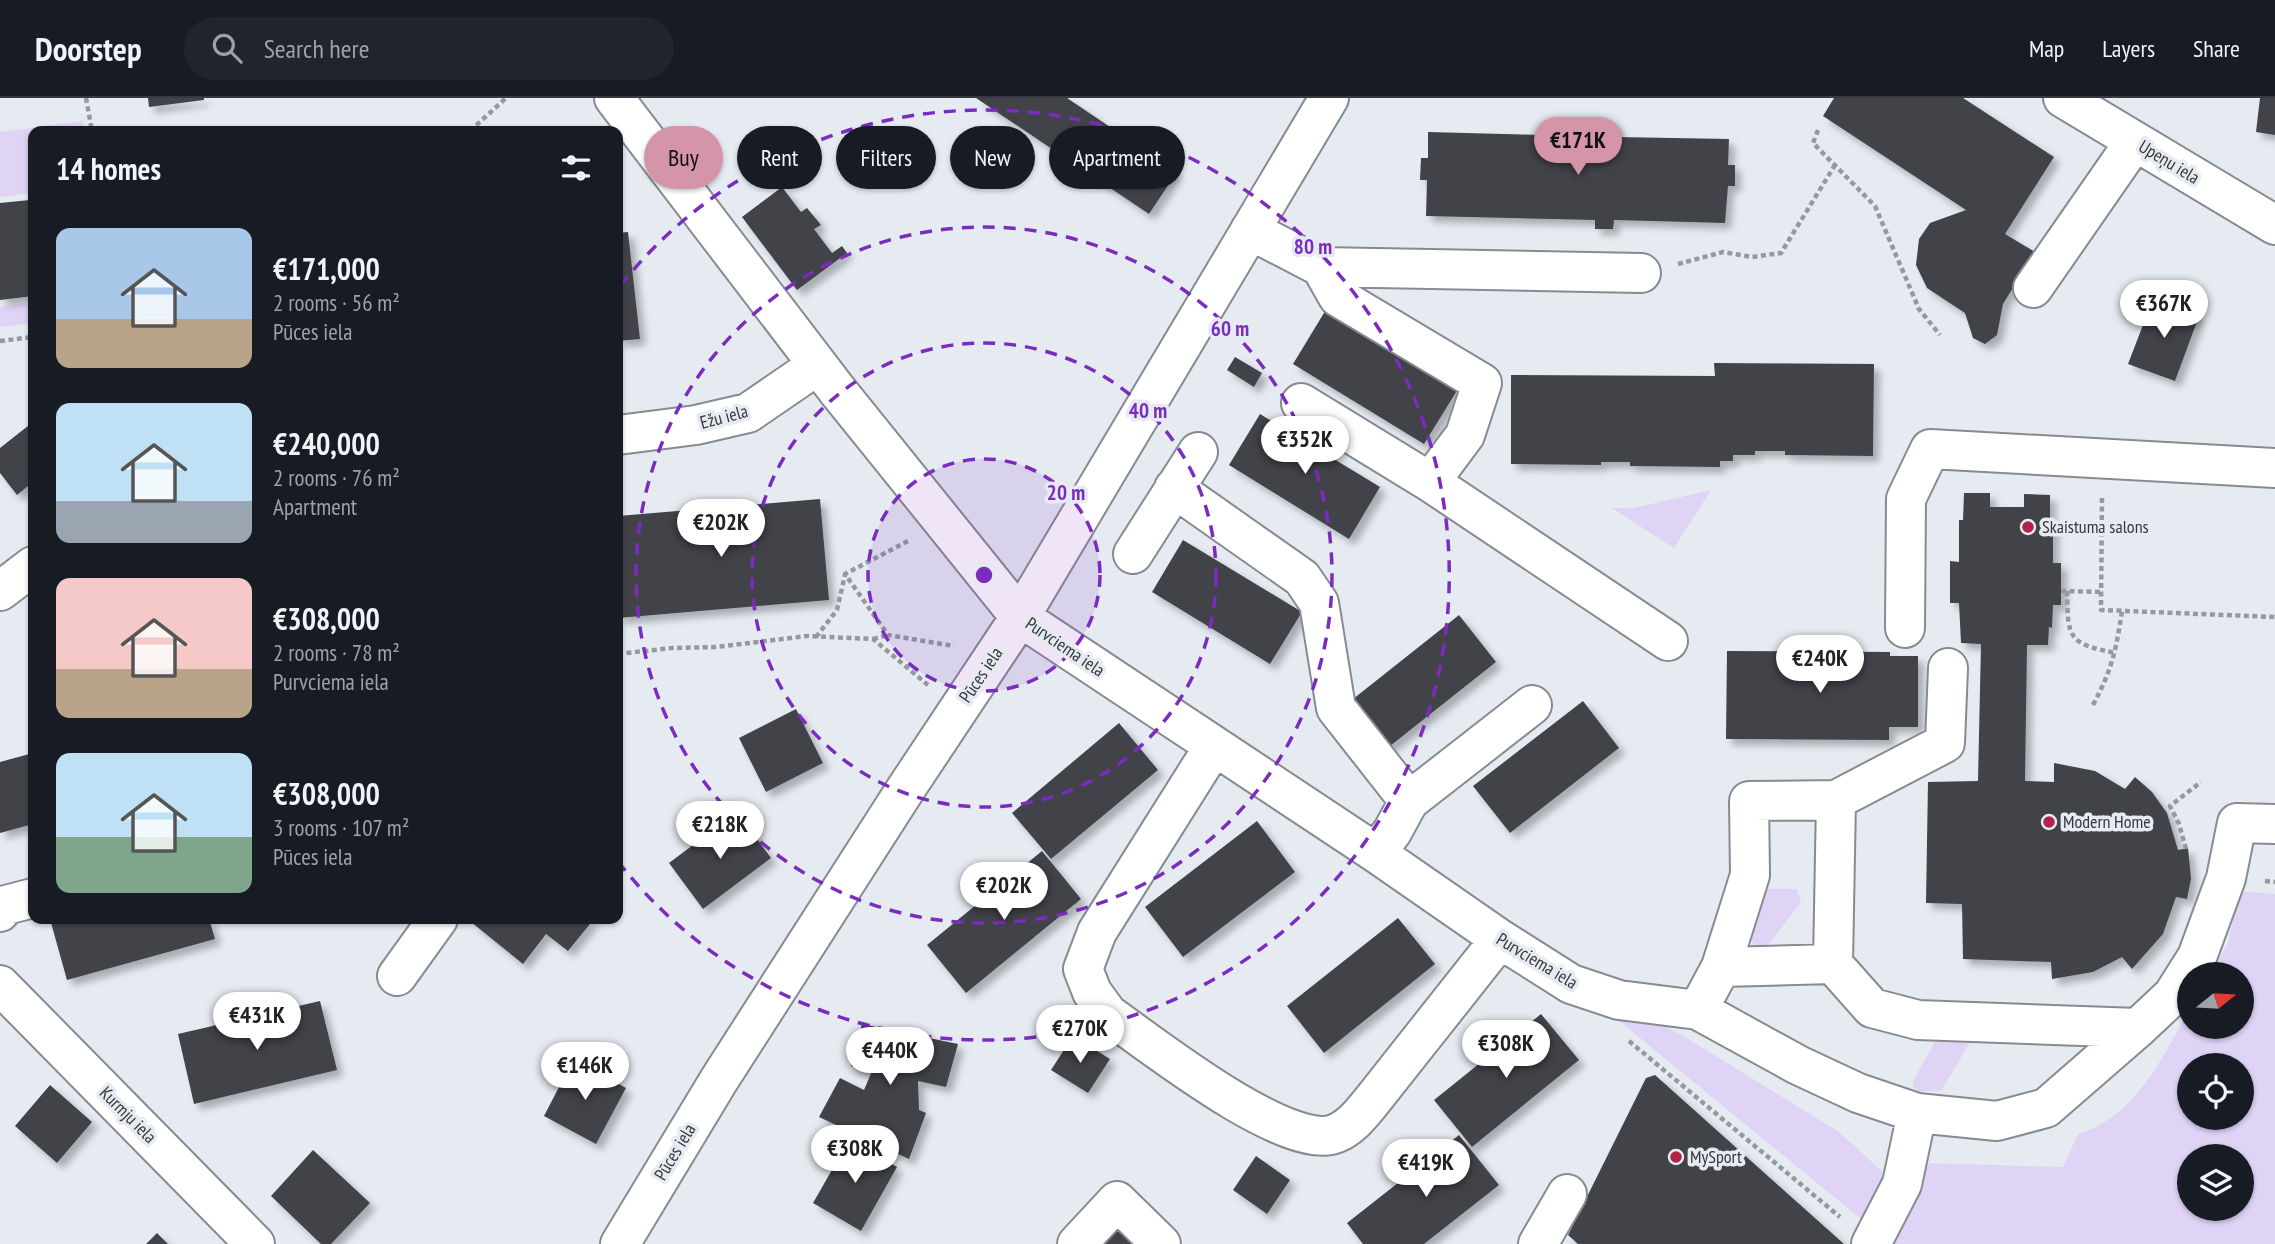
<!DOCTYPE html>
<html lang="en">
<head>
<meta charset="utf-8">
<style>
  :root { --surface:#171b24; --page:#20242c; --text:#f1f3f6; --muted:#9ea1a6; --line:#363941; --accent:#d595a8 }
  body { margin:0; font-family:"PT Sans Narrow",sans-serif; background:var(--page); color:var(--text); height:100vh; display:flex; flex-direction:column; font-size:26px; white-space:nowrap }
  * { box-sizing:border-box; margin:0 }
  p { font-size:23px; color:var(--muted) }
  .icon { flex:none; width:38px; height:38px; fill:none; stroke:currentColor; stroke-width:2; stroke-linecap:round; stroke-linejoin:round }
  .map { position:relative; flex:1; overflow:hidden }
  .drawer { position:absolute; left:28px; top:28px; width:595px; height:798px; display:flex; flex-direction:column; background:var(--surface); border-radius:14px; box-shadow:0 2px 5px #0004 }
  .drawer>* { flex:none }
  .top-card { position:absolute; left:644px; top:28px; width:665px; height:63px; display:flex; gap:14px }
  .needle { width:46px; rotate:72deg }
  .fabs { position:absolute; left:2177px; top:864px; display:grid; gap:14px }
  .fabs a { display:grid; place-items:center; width:77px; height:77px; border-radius:50%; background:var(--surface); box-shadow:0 2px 5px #0004; font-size:35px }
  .price { position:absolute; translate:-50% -60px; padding:0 16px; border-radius:24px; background:#fff; color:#222; font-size:23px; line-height:46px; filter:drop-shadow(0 2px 4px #0008) }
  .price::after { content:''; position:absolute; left:50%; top:42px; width:21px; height:16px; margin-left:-10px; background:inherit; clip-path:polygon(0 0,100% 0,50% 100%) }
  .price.current { background:var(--accent); color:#111 }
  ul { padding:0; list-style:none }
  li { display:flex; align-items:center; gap:21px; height:175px; padding:0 28px }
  li span { display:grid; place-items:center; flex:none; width:196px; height:140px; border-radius:14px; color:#555 }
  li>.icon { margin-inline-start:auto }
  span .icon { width:84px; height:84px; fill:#fffc; stroke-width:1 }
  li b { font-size:30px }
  h2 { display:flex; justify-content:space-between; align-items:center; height:84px; padding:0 28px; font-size:30px }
  .tag { padding:0 24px; border-radius:32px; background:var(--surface); box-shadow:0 2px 5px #0004; font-size:24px; line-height:63px }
  .tag.current { background:var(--accent); color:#111 }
  header { display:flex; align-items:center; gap:42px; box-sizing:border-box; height:98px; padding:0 35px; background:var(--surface); border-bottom:2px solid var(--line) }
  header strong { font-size:33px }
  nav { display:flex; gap:38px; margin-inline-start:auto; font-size:24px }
  .search { width:490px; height:63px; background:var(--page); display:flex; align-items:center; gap:18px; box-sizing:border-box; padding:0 24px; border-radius:38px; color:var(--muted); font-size:26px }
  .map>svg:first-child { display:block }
</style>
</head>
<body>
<header>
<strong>Doorstep</strong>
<div class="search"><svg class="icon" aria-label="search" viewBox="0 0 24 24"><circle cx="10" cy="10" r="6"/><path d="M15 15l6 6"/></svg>Search here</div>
<nav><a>Map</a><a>Layers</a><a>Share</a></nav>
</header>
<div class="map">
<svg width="2275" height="1146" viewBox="0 0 2275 1146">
  <defs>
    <filter id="shadow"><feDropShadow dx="6" dy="6" stdDeviation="3.5" flood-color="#0004"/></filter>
  </defs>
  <rect width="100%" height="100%" fill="#e5ebf1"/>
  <!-- green -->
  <path fill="#dfd3f6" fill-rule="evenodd" d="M83,23l1,10h-51v62l-33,4v-65z
    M33,204v21l-33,4v-20z
    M1711,392l-37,58 -62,-40h22z
    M1766,791h31l4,13 -31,41 -10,4 -7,-2 -3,-7 11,-46z
    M2239,793l36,3v350h-384l38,-81 134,4 15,-33c8,-3 18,-6 25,-11 42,-25 63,-73 86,-113v17h53v-52h-32l18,-32zM2189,968h53v52h-53zM2189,1059h53v52h-53z
    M1612,917l53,11 20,11 154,95 47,43 -25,44z
    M1940,935l30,4 -1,7 -28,47h-24l-4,-5v-5z"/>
  <!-- building -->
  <path fill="#42434a" filter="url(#shadow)" d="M148,0h56v2l-55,7z
    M976,0h91l110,74 -28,42z
    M1834,0h129l91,59 -49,77 30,18 -32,52 -6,31 -12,9 -12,-6 -8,-25 -38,-25 -11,-23 3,-26 11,-16 36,-13 -143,-94z
    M2260,0h15v37l-19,-3z
    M1579,20l15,1v4h21l1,14 113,2 -1,26h7v21h-7l-3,37 -111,-3 -1,9h-18v-9l-169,-4 1,-36h-7l1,-22h7v-26l151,4z
    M782,89l19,25 6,-4 14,17 -7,4 18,24 10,-7 5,7 -50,37 -55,-73z
    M30,102l3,28v68l-33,4v-97z
    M628,134l12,107 -22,2v-108z
    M2153,201l46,17 -24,65 -47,-17z
    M1327,210l131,81 -34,55 -131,-80z
    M1235,259l27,16 -8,14 -27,-17z
    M1714,265l160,1 -1,92 -88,-1v-4h-30v4h-22v6h-13v6l-90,-1v-4h-29v3l-90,-1v-89l204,1z
    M1260,316l120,73 -31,52 -120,-74z
    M33,324v60l-16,13 -17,-22v-25z
    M1964,395h26v14h34v-13l26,1v25h3v43h8v42h-8l-1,23 -3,-1 -1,18h-21l-2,136 29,1v-19l41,8 30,18 10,-12 17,15 15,21 11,37 10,-2 3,31 -4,20 -11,-2 -13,37 -31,35 -10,-12 -29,15 -41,7 -1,-17 -88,-3 -1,-55 -36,-1 2,-121 50,-1 3,-137 -20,-1 -2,-40h-9v-42l9,1v-42h4z
    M820,401l9,101 -211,18v-102z
    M1183,442l119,72 -32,52 -118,-72z
    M1459,517l37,47 -111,88 -37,-47z
    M1727,553l163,1v4h28v71h-29v13l-163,-1z
    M1583,603l36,47 -109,85 -37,-47z
    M796,611l27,54 -57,29 -27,-54z
    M1119,625l39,47 -107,89 -39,-46z
    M33,655v71l-33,9v-71z
    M737,714l34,46 -68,51 -34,-46z
    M1257,723l38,51 -112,85 -38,-50z
    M1042,753l39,48 -115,94 -39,-48z
    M1398,820l37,46 -111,89 -37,-47z
    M50,821h159l6,20 -148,41z
    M474,821h120l-26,32 -22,-17 -23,30 -52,-42z
    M320,903l17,69 -143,34 -16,-70z
    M1541,916l38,46 -107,87 -38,-47z
    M862,926l96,20 -12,43 -28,-6 1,29 7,3 -17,46 -90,-42 21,-39 24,12 8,-19 -21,-5z
    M1073,938l37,23 -22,34 -37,-23z
    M573,962l53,28 -30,56 -52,-28z
    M1655,977l189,169h-266l-10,-9 78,-157z
    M50,987l42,37 -35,41 -42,-37z
    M1459,1037l40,50 -75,59h-61l-16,-21z
    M849,1042l48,27 -36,64 -48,-28z
    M313,1052l57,53 -39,41h-10l-50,-48z
    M1256,1058l34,24 -23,34 -34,-24z
    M1115,1120l27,26h-51z
    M157,1135l11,11h-22z"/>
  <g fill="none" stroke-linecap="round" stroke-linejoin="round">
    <!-- minor casing -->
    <g stroke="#868b91" stroke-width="42">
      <path id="minor" d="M614,0l223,292 183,227 356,236 124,86 71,45 48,16 79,10 100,55 60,28 59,20 -15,71 -31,60
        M2063,0l212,127
        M1250,132l71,37 320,6
        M1321,169l17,30 144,86 -17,52 -35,47
        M2033,190l102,-147
        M1301,305l129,79 238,159
        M618,337l78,-10 52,-12 70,-48
        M1174,390l128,90 17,25 17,105 73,93 -17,31 -16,21
        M1133,456l65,-102
        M0,493l33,-25
        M1905,530l1,-129 24,-50 345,19
        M1948,570l-3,75 -109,57 -3,164 39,44 46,12 220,8
        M1214,648l-117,186 -14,37 9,23 16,22c44,31 172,132 223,121 19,-5 32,-23 44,-38l125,-158
        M1409,703l123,-96
        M0,814l6,-7 27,-7
        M1721,869l112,-3
        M397,878l41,-57
        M0,887l255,259
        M1698,912l23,-43 29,-92 -1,-74 87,-1
        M1917,1015l80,8 49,-13 92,-80 35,-33 24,-38 29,-79 11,-55 38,1
        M620,1146l99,-164 186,-290 115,-173 309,-519
        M1077,1146l40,-43 44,43
        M1538,1146l29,-50"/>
    </g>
    <!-- path -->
    <path stroke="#95999e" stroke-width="4.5" stroke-dasharray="5 3.5" stroke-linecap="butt" d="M86,0l6,33
      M1818,32l-5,13 62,63 44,103 21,26
      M470,33l36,-33
      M1678,166l45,-12 29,5 29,-4 54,-88
      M0,243l33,-4
      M2102,400l-1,112 174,7
      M908,443l-63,33 43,61 66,11
      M2061,493l41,1
      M2067,493c1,47 0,52 48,62
      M816,539l21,-27 8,-35
      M873,541l15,-4
      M618,556l54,-6 44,-1 91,-11 66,3 55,46
      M2093,607c19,-36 23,-54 29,-94
      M2186,751l-7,-25 -9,-18 31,-24
      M2265,783l10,1
      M1629,943l211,176"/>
    <!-- minor -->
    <use href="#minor" stroke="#fff" stroke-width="38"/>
  </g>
  <!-- distance rings -->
  <circle cx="984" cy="477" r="116" fill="#7b2cbf" fill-opacity=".12"/>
  <g fill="none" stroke="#7b2cbf" stroke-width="3.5" stroke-dasharray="12 9">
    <circle cx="984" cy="477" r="116"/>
    <circle cx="984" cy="477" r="232"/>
    <circle cx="984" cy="477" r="348"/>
    <path d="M620 188A465 465 0 1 1 620 766"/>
  </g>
  <!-- markers -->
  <g fill="#b32248" stroke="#e5ebf1" stroke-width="2.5">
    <circle cx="2028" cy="429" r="7"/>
    <circle cx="2049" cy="724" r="7"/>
    <circle cx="1676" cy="1059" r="7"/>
  </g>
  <g text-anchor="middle" stroke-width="7" stroke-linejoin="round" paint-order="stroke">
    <!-- street labels -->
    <g font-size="18" fill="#35373a" stroke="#e5ebf1">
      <text transform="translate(2169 64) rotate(31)" y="6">Upeņu iela</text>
      <text transform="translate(724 319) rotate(-15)" y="6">Ežu iela</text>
      <text transform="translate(1065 549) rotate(34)" y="6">Purvciema iela</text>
      <text transform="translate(981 577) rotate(-56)" y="6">Pūces iela</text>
      <text transform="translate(1537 863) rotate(31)" y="6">Purvciema iela</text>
      <text transform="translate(128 1017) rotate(45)" y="6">Kurmju iela</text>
      <text transform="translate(675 1054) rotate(-59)" y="6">Pūces iela</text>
    </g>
    <!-- poi labels -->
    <g font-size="18" fill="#35373a" stroke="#e5ebf1" text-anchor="start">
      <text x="2042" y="435">Skaistuma salons</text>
      <text x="2063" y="730">Modern Home</text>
      <text x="1690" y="1065">MySport</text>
    </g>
  </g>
  <circle cx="984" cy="477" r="10" fill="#7b2cbf" stroke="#e5ebf1" stroke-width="3.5"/>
  <g font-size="21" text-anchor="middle" font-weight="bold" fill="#7b2cbf" stroke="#e5ebf1" stroke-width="7" stroke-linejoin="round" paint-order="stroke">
    <text x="1313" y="156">80 m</text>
    <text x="1230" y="238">60 m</text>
    <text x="1148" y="320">40 m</text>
    <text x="1066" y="402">20 m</text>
  </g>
</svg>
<div class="fabs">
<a><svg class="needle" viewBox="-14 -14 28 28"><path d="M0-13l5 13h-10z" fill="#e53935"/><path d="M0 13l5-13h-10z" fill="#9ea1a6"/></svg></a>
<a><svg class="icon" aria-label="locate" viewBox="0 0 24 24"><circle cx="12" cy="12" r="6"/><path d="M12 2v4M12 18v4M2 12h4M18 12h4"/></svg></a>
<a><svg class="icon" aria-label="layers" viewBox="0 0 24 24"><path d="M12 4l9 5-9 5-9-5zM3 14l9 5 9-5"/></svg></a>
</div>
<b class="price current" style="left:1578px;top:79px">€171K</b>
<b class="price" style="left:2164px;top:242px">€367K</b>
<b class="price" style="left:1305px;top:378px">€352K</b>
<b class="price" style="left:721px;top:461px">€202K</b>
<b class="price" style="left:1820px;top:597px">€240K</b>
<b class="price" style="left:720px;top:763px">€218K</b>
<b class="price" style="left:1004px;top:824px">€202K</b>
<b class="price" style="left:257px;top:954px">€431K</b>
<b class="price" style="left:1080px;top:967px">€270K</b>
<b class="price" style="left:1506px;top:982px">€308K</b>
<b class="price" style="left:890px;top:989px">€440K</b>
<b class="price" style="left:585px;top:1004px">€146K</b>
<b class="price" style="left:855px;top:1087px">€308K</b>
<b class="price" style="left:1426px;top:1101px">€419K</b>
<div class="top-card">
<a class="tag current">Buy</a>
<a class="tag">Rent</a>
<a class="tag">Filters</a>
<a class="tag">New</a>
<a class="tag">Apartment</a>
</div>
<section class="drawer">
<h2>14 homes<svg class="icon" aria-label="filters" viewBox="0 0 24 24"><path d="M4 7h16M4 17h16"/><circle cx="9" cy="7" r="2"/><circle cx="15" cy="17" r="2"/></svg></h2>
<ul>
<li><span style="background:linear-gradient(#a9c7e8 65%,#b9a48a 0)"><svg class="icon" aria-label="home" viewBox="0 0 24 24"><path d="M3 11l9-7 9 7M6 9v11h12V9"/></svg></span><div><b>€171,000</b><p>2 rooms · 56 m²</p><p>Pūces iela</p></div></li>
<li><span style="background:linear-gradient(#bfe0f5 70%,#9aa5b1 0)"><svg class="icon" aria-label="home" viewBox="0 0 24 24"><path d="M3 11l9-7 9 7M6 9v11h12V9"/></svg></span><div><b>€240,000</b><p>2 rooms · 76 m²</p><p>Apartment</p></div></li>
<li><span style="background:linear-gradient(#f6c9c9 65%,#b9a48a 0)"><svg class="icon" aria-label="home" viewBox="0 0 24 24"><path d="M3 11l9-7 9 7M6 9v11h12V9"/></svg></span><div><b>€308,000</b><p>2 rooms · 78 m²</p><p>Purvciema iela</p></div></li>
<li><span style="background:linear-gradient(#bfe0f5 60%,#7fa58c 0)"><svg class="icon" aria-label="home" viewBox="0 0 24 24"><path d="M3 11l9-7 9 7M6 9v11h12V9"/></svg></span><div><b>€308,000</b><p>3 rooms · 107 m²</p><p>Pūces iela</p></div></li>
</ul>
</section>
</div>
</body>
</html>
